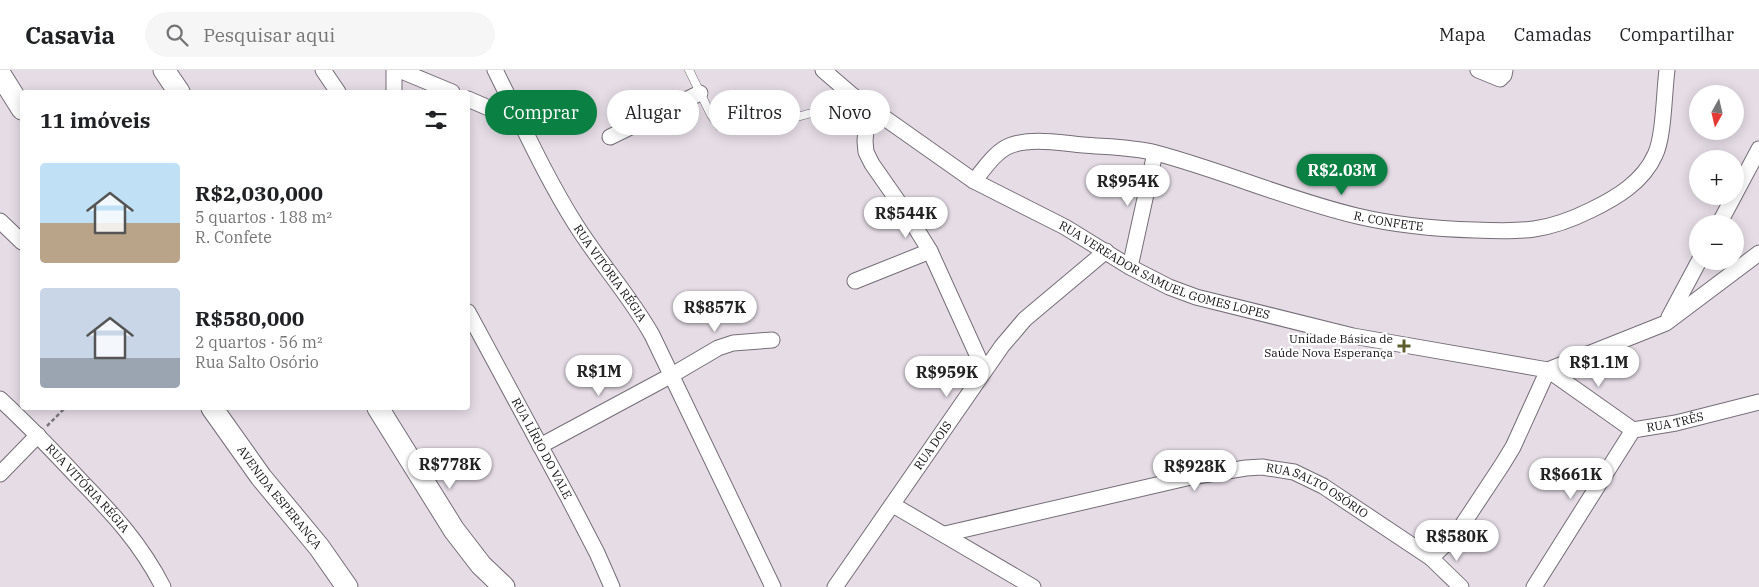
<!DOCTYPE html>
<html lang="pt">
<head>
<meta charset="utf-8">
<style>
  :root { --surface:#fff; --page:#f6f6f6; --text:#202124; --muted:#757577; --line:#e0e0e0; --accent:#0b8043 }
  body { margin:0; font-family:"IBM Plex Serif",serif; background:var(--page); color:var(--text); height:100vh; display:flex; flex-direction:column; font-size:19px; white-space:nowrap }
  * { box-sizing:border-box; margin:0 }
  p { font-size:16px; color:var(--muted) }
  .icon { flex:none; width:28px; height:28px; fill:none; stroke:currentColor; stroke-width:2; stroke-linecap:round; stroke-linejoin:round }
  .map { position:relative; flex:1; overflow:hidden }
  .details { position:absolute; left:20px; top:20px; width:450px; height:320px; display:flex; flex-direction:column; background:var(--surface); border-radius:5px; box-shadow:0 2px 12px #0003 }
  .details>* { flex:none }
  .guide { position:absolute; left:485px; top:20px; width:475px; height:45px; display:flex; gap:10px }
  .needle { width:32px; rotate:188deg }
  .buttons { position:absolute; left:1689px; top:15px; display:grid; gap:10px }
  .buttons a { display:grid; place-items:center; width:55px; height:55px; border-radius:50%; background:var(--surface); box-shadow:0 2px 12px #0003; font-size:25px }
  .price { position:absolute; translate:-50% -42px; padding:0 11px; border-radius:18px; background:#fff; color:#222; font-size:16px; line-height:32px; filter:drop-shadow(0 1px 2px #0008) }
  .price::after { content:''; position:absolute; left:50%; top:30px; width:15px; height:11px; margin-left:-8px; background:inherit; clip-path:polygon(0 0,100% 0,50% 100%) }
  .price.active { background:var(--accent); color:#fff }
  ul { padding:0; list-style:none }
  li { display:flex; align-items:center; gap:15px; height:125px; padding:0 20px }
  li span { display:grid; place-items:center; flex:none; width:140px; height:100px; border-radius:5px; color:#555 }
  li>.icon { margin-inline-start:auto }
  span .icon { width:60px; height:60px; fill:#fffc; stroke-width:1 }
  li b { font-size:21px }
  h2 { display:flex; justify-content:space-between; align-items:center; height:60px; padding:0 20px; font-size:21px }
  .pill { padding:0 18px; border-radius:22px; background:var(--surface); box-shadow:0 2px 12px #0003; font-size:18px; line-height:45px }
  .pill.active { background:var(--accent); color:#fff }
  header { display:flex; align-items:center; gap:30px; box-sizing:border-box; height:70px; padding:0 25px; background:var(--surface); border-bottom:1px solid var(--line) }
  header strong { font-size:24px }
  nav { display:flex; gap:28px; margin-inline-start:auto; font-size:18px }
  .search { width:350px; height:45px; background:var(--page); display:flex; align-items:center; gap:12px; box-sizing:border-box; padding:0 18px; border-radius:28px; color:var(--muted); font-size:19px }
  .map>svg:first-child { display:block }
</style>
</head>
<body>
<header>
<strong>Casavia</strong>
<div class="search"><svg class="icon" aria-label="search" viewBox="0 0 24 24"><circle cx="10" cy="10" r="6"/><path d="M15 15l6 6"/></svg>Pesquisar aqui</div>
<nav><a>Mapa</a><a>Camadas</a><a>Compartilhar</a></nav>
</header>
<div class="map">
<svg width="1759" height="517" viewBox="0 0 1759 517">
  <rect width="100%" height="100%" fill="#e5dce6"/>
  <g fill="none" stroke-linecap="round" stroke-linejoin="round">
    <!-- lane casing -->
    <g stroke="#756d77" stroke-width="9">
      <path id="lane" d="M689,0l22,45 8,11 28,-1 50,-8 18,-5 37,-17"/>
    </g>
    <!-- street casing -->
    <g stroke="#756d77" stroke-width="17">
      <g id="street">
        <path d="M323,0l15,22"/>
        <path d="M394,0v22"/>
        <path d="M399,0l53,22"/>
        <path id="s1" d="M495,0c26,52 50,106 81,155 24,38 54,71 76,110l121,252"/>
        <path id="s2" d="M823,0l29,25 122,86 91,46 65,40 39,20 27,10 157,39 195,34 85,60 43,-7 83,-21"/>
        <path d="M1478,0l22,9 4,-4 1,-5"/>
        <path d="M468,29l53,23"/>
        <path d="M868,37l-3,34 1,11 6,12 37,53 21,34 54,119"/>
        <path d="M610,67l90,-44"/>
        <path id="s3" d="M974,111c10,-12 21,-29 35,-35 22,-9 51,-3 74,-1 24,2 50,2 73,8 68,18 133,47 201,63 38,9 78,13 118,14 47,2 72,2 116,-20 25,-12 52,-28 64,-55 9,-18 9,-63 12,-85"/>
        <path d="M1735,124l24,-45"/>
        <path d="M0,151l22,21"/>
        <path d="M1719,154l15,-28"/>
        <path d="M1130,197l25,-114"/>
        <path d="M855,211l75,-30"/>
        <path id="s4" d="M468,242l101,187 28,54 15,34"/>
        <path d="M1669,247l30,-56"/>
        <path d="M1548,300l118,-47 93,-70"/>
        <path id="s5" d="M0,329c28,26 55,54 81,82 33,34 60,63 82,106"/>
        <path d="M540,376l132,-71 46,-27 15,-5 39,-3"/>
        <path d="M0,404l38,-39"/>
        <path d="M893,435l140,82"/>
        <path id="s6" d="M945,464l246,-57 55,-9 16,-1 32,5 29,14 108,72 30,29"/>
        <path d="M1431,488l26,-25 45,-68 11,-18 35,-77"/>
        <path id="s7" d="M835,517l167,-241 23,-27 81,-68"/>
        <path d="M1534,517l99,-157"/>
      </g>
    </g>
    <!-- secondary casing -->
    <g stroke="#756d77" stroke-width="23">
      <g id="secondary">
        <path d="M164,0l15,22"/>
        <path d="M0,4l22,35"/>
        <path id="s8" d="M212,338l49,69 58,70 28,40"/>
        <path d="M378,338l76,122 27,35 23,22"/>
      </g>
    </g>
    <!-- path -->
    <path stroke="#7c767d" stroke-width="2.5" stroke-dasharray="4 2.5" stroke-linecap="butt" d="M47,356l18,-18"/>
    <!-- lane -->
    <use href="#lane" stroke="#fff" stroke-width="8"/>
    <!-- street -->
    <use href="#street" stroke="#fff" stroke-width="15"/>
    <!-- secondary -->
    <use href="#secondary" stroke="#fff" stroke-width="21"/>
  </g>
  <!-- markers -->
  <path fill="#5c5f2d" stroke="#fff" stroke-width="2" d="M1401.5 268.5h5v5h5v5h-5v5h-5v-5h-5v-5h5z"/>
  <g text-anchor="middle" stroke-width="4.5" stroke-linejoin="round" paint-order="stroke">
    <!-- street labels -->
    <g font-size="12" fill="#141114" stroke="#fff">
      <text dy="4" stroke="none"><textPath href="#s3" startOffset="441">R. CONFETE</textPath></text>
      <text dy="4" stroke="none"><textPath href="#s2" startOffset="399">RUA VEREADOR SAMUEL GOMES LOPES</textPath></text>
      <text dy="4" stroke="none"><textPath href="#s1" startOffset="234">RUA VITÓRIA RÉGIA</textPath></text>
      <text dy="4" stroke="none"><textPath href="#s2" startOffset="945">RUA TRÊS</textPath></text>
      <text dy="4" stroke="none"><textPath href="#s7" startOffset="172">RUA DOIS</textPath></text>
      <text dy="4" stroke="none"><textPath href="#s4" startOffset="155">RUA LÍRIO DO VALE</textPath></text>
      <text dy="4" stroke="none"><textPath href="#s5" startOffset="125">RUA VITÓRIA RÉGIA</textPath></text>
      <text dy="4" stroke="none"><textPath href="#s6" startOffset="385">RUA SALTO OSÓRIO</textPath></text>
      <text dy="4" stroke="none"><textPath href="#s8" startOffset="112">AVENIDA ESPERANÇA</textPath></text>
    </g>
    <!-- poi labels -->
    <g font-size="12" fill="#141114" stroke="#fff" text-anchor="end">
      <text x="1393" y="273">Unidade Básica de<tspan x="1393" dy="14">Saúde Nova Esperança</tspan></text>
    </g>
  </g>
</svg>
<div class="buttons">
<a><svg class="needle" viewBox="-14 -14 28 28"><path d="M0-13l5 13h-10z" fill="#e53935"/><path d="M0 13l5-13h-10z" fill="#757577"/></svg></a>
<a>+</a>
<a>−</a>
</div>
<b class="price active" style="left:1342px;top:126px">R$2.03M</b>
<b class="price" style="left:1128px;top:137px">R$954K</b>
<b class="price" style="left:906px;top:169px">R$544K</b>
<b class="price" style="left:715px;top:263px">R$857K</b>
<b class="price" style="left:1599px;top:318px">R$1.1M</b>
<b class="price" style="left:599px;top:327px">R$1M</b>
<b class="price" style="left:947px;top:328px">R$959K</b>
<b class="price" style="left:450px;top:420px">R$778K</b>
<b class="price" style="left:1195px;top:422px">R$928K</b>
<b class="price" style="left:1571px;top:430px">R$661K</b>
<b class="price" style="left:1457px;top:492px">R$580K</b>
<div class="guide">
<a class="pill active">Comprar</a>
<a class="pill">Alugar</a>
<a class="pill">Filtros</a>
<a class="pill">Novo</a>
</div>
<section class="details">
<h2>11 imóveis<svg class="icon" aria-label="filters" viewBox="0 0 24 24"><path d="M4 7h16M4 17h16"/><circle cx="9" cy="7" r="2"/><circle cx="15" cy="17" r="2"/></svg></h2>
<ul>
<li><span style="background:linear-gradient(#bfe0f5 60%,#b9a48a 0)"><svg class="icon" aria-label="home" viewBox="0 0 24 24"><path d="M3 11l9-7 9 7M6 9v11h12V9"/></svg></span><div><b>R$2,030,000</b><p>5 quartos · 188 m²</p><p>R. Confete</p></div></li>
<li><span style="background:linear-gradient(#c9d6e8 70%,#9aa5b1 0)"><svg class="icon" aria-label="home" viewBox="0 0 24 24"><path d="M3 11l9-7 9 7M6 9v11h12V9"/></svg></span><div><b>R$580,000</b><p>2 quartos · 56 m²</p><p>Rua Salto Osório</p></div></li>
</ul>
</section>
</div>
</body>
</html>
